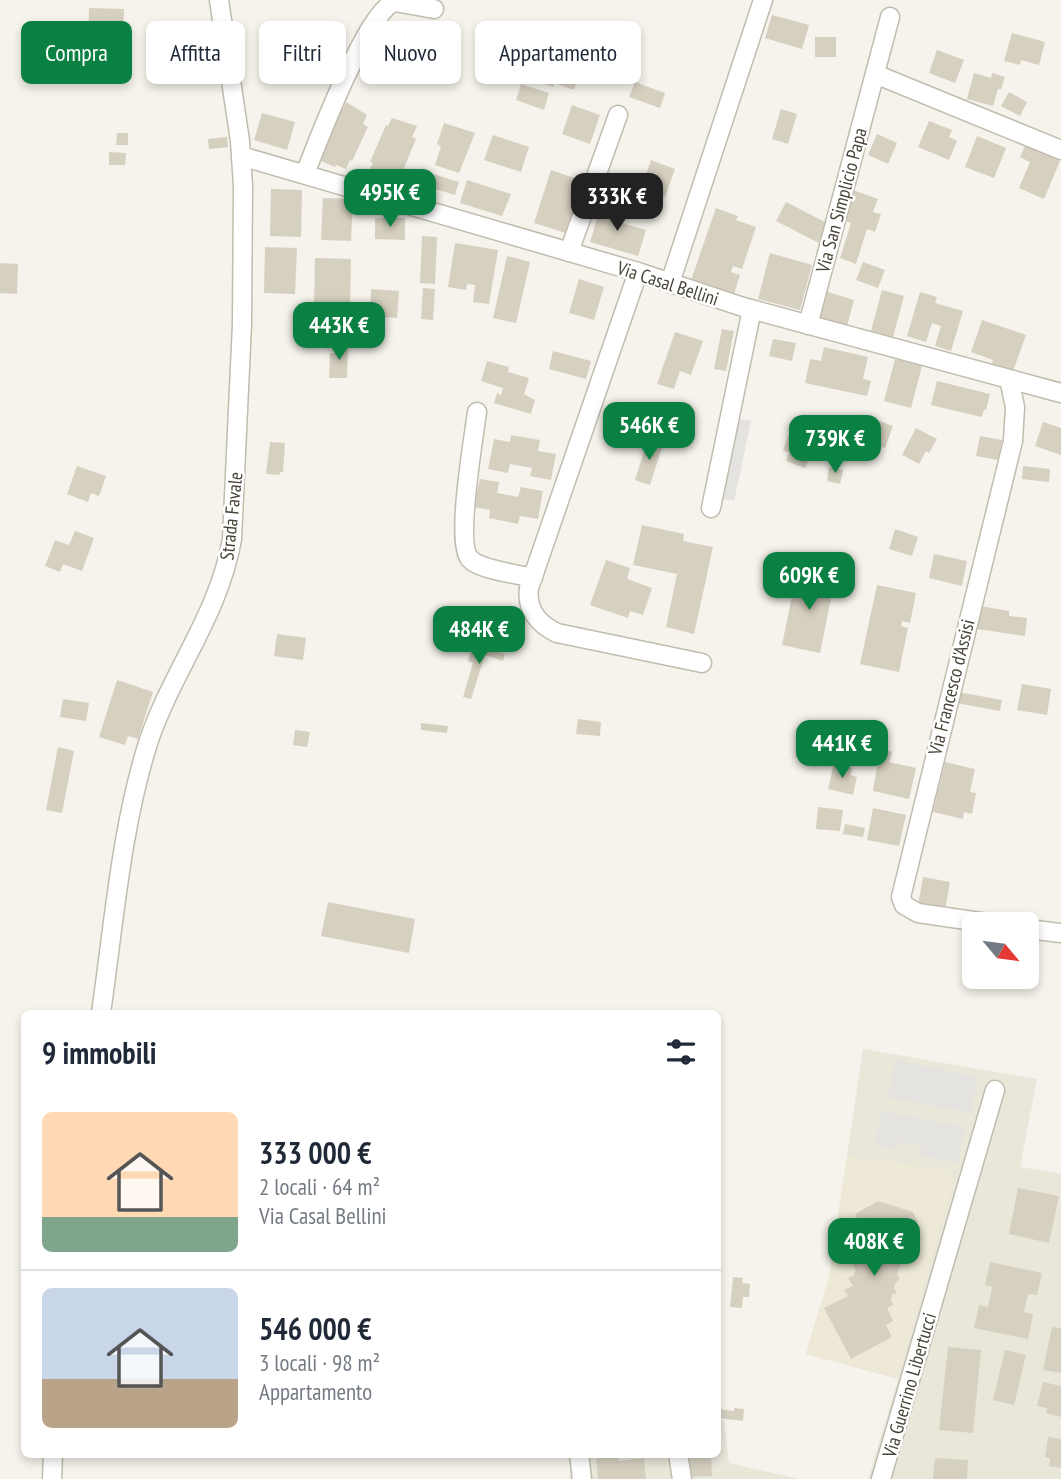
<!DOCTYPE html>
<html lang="it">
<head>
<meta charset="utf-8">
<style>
  :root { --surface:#fff; --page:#f2f2f3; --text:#1f2937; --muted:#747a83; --line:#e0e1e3; --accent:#0b8043 }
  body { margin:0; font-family:"PT Sans Narrow",sans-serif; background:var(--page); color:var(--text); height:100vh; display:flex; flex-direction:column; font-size:26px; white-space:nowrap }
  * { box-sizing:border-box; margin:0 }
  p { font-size:23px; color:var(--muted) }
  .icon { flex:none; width:38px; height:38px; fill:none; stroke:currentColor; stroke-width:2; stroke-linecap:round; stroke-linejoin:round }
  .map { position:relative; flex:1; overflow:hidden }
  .panel { position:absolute; left:21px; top:1010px; width:700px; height:448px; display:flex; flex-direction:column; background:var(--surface); border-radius:10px; box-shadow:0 4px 10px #0003 }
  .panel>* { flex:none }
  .banner { position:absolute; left:21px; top:21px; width:700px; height:63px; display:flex; gap:14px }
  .needle { width:46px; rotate:119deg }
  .tools { position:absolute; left:962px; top:912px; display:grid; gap:14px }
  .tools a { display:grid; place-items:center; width:77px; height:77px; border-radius:10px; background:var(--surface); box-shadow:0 4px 10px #0003; font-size:35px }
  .price { position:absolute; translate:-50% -60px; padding:0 16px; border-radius:14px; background:var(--accent); color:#fff; font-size:23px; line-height:46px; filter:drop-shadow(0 2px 4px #0008) }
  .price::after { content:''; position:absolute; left:50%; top:42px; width:21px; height:16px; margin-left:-10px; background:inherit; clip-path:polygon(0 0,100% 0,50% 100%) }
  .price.active { background:#222; color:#fff }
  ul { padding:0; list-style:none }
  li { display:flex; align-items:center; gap:21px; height:175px; padding:0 21px }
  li+li { border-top:2px solid var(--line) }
  li span { display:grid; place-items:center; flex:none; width:196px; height:140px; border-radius:10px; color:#555 }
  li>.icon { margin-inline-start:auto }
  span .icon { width:84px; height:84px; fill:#fffc; stroke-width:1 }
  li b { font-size:30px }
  h2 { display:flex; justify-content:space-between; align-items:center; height:84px; padding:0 21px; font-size:30px }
  .tag { padding:0 24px; border-radius:10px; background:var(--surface); box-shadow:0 4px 10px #0003; font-size:24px; line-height:63px }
  .tag.active { background:var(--accent); color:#fff }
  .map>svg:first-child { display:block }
</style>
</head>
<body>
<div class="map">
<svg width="1061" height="1479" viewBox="0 0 1061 1479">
  <rect width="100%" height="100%" fill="#f5f3eb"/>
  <!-- residential -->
  <path fill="#e9e6da" d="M863,1049l174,30 -17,88 41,7v305h-193l30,-100 -92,-25 23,-77z
    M718,1420h6l5,43 71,16h-231l3,-25h146z"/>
  <!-- education -->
  <path fill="#ede9d6" d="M847,1156l102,14 5,10 -56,198 -92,-24 23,-77z"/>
  <!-- parking -->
  <path fill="#e4e3df" d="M726,416l25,5 -17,80 -24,-4z
    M896,1060l82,17 -7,36 -83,-16z
    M881,1111l83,16 -6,36 -37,-7 1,-10 -23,-4 -2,7 -22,-4z"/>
  <!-- building -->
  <path fill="#d6d0c1" d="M89,8l35,1 -1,34 -35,-1z
    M772,15l37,10 -7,24 -37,-11z
    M1012,33l33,9 -6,23 -18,-5 -1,5 -16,-4z
    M815,37h21v20h-21z
    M937,50l27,10 -9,23 -26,-10z
    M533,56l16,6 2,-6 31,11 -8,23 -20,-7 -1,4 -27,-10z
    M974,73l17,5 1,-5 13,4 -4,12h-3l-5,17 -26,-7z
    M635,82l30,11 -5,15 -31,-11z
    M521,84l28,9 -5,17 -28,-10z
    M1009,92l18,10 -7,14 -19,-10z
    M346,102l21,13 -4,9 5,3 -16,34 -2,-1 -4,9 -10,-4 -1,2 -16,-7 21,-52 3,1z
    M572,105l28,10 -10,29 -28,-10z
    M781,109l16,5 -9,30 -16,-5z
    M262,113l33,9 -8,28 -33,-10z
    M392,118l25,8 -5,11 4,2 -15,36 -3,-1 -5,11 -24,-14 4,-8 -3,-1 16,-37 2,1z
    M929,121l23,9 -3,7 8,4 -8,19 -31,-13z
    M444,123l31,10 -16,40 -24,-8 6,-19 -4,-2z
    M117,133h11v12h-12z
    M877,134l20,9 -9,21 -20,-9z
    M493,135l36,12 -8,25 -37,-12z
    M977,136l29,12 -12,30 -29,-11z
    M227,137l1,10 -19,2 -1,-10z
    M1025,146l35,15 -16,38 -25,-11 11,-26 -10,-5z
    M109,152l17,1 -1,12h-16z
    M651,160l24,9 -10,28 -24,-8z
    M551,170l32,11 -17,52 -32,-10z
    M433,174l26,8 -4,13 -26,-8z
    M467,180l44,14 -9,22 -42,-13z
    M271,189l31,1 -1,47 -31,-1z
    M853,190l25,9 -5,13 8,2 -6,18 -8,-3 -11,35 -16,-6 11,-35 -8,-3z
    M323,198l30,1 -2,42 -30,-1z
    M786,202l43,22 -10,19 -43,-22z
    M601,206l24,8 -3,9 24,7 -8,26 -48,-14z
    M716,208l22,8 -2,4 20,7 -14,42 -9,-3 -2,6 9,3 -6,19 -43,-14z
    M375,218h30v22l-30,-1z
    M422,236l15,1 -2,47 -15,-1z
    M455,243l43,7 -9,54 -16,-2 2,-17 -8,-1 -1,6 -18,-3z
    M265,247l32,1 -2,46 -31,-1z
    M770,253l42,12 -12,45 -42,-11z
    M507,256l23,6 -14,61 -23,-5z
    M315,258l36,1 -1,49h-36z
    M863,262l22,8 -7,18 -22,-8z
    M0,263l18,1 -1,30 -17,-1z
    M579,279l25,8 -10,33 -25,-7z
    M423,288l12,1 -2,31 -12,-1z
    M371,289l28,2 -2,27 -27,-2z
    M882,290l22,6 -11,41 -22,-6z
    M825,291l29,9 -7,26 -30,-8z
    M920,292l17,5 -2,6 28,8 -12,40 -16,-5 6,-20 -9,-3 -6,19 -19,-6z
    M982,320l44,15 -13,36 -21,-7 1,-4 -22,-8z
    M722,329l12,2 -8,40 -12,-2z
    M675,332l28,9 -12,34 -11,-4 -6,18 -17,-5z
    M773,339l23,4 -4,18 -23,-5z
    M335,344l13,1 -1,33h-18l1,-25h5z
    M824,347l44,10 -5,22 8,2 -4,15 -62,-13 5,-24 11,2z
    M553,351l38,10 -5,18 -37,-10z
    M895,359l27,7 -11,42 -27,-7z
    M487,361l22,6 -1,5 21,6 -5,16 11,6 -4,14 -37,-11 3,-10 4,2 2,-7 -22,-7z
    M937,381l53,13 -4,16 -2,-1 -2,8 -51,-12z
    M861,414l32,12 -8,22 -32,-12z
    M1043,422l18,6v27l-26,-9z
    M793,424l25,9 -4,10 3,1 -12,24 -19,-7 3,-8 -6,-3z
    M916,428l21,11 -8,14 -3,-2 -7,13 -17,-9z
    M511,435l29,5 -2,11 18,3 -5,26 -21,-4 2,-8 -22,-4 -2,9 -20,-4 6,-30 16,3z
    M980,436l22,4 -4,20 -22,-4z
    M648,439l15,5 -13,41 -15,-5z
    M270,442l15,1 -2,29h-3v3l-14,-1z
    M77,466l29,10 -7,20 -8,-3 -3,9 -21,-8z
    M1023,466l27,3 -1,13 -27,-3z
    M829,467l14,3 -3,14 -13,-3z
    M480,479l19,3 -2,11 21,4 3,-10 22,4 -5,28 -18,-3 -2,8 -29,-6 1,-8 -16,-3z
    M642,525l42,9 -1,7 30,6 -19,87 -28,-7 11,-53 -44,-9z
    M895,529l23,8 -6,19 -23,-7z
    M75,531l19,7 -12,33 -19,-7 -3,8 -15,-6 10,-26 14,5z
    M934,554l33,7 -5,25 -33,-8z
    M606,560l24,8 -3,11 25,9 -9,27 -13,-4 -2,7 -38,-13z
    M797,571l38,7 -15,75 -38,-8z
    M877,585l39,8 -6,30 -8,-2 -1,5 7,2 -9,44 -39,-8z
    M980,606l29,5v5l18,2 -2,18 -48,-7z
    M459,632l15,4 -4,14 -15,-4z
    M277,634l29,4 -3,22 -29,-4z
    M473,644l32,10 -2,7 -18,-6 -14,44 -8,-2 10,-34 -5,-2z
    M117,680l36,12 -15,47 -10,-3 -3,9 -26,-8z
    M1022,684l29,5 -4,26 -30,-5z
    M958,692l44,8 -2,11 -44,-8z
    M63,699l26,4 -3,18 -26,-4z
    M578,719l23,3 -1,14 -24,-2z
    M421,723l27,3 -1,7 -26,-3z
    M295,730l15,2 -3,15 -14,-2z
    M58,747l16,4 -12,62 -16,-3z
    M880,749l12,3 -3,10 27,6 -7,31 -36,-8z
    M945,762l30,7 -5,23 6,1 -4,21 -8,-2 -1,7 -30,-7z
    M834,764l18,4 -2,7 7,2 -4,18 -25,-6z
    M818,807l25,3 -3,21 -24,-2z
    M873,808l33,7 -7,31 -32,-6z
    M845,824l20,4 -2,9 -20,-3z
    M923,877l27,5 -5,28 -27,-5z
    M328,902l87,17 -6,34 -88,-17z
    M1018,1188l41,8 -10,47 -40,-9z
    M878,1201l35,11 5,10 -4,3 7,13 -15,8 -1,5 3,6 -6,3 -5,15 3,4 -4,3 -2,6 3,5 -5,2 -1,5 2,5 -6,3 6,13 -7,4 6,12 -41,22 -27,-51 24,-12 -4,-6 9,-4 -5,-8 6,-3 2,-5 -3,-5 6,-4 3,-14 -1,-3 4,-3 1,-7 -11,-20z
    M990,1262l52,11 -5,22 -9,-1 -4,18 9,2 -5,25 -54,-11 5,-23 9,2 4,-20 -7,-2z
    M733,1277l10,1 -1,5 8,1 -1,13h-6l-1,11 -12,-1z
    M1052,1327l9,1v45l-18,-3z
    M948,1347l33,3 -8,83 -34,-3z
    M1005,1350l21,5 -12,50 -21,-5z
    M1043,1382l18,4v31l-15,-4 1,-5 -10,-2z
    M734,1408l10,1 -1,12 -25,-3v-9l16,2z
    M1048,1437l13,2v29l-12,-2 1,-8 -5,-1z
    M618,1454l1,7 25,-3 2,21h-48l-2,-23z
    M685,1454h26l1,22 -26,1z
    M935,1458l33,2 -1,19h-34z"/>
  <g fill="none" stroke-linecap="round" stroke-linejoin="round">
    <!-- minor casing -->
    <g stroke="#c0bcae" stroke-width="21">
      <path id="minor" d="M875,74l186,76
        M241,156l397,116 105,35 318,86
        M305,174c12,-31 63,-165 90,-172l39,7
        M569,252l49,-137
        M638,272l-109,316c-3,21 9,36 28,45l145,30
        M670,283l93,-283
        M808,325l82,-308
        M477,412c-3,25 -22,131 -7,147 10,11 48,15 63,19
        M711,508l41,-199
        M994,924l-76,-11 -14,-8 -3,-8 112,-456 2,-34 -6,-28
        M1027,929l34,4
        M101,1013c13,-90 20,-186 48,-273 24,-70 70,-126 83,-201l10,-215 1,-138 -3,-45 -21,-141
        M579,1454l3,25
        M678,1454l4,25
        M52,1479l1,-25
        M881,1479l114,-389"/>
    </g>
    <!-- minor -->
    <use href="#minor" stroke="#fff" stroke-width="18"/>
  </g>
  <g text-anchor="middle" stroke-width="5" stroke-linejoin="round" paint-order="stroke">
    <!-- street labels -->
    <g font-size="19" fill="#494539" stroke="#fff">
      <text transform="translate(841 200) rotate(-75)" y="7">Via San Simplicio Papa</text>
      <text transform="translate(668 283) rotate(18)" y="7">Via Casal Bellini</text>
      <text transform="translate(231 516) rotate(-84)" y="7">Strada Favale</text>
      <text transform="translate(951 687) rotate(-76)" y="7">Via Francesco d'Assisi</text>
      <text transform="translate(909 1385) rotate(-74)" y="7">Via Guerrino Libertucci</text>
    </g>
  </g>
</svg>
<div class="tools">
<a><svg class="needle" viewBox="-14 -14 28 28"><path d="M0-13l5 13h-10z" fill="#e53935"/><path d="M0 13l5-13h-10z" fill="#747a83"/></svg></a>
</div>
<b class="price" style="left:390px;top:229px">495K €</b>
<b class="price active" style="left:617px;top:233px">333K €</b>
<b class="price" style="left:339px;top:362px">443K €</b>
<b class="price" style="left:649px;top:462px">546K €</b>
<b class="price" style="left:835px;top:475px">739K €</b>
<b class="price" style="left:809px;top:612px">609K €</b>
<b class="price" style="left:479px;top:666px">484K €</b>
<b class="price" style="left:842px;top:780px">441K €</b>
<b class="price" style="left:874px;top:1278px">408K €</b>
<div class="banner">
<a class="tag active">Compra</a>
<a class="tag">Affitta</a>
<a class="tag">Filtri</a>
<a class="tag">Nuovo</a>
<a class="tag">Appartamento</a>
</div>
<section class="panel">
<h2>9 immobili<svg class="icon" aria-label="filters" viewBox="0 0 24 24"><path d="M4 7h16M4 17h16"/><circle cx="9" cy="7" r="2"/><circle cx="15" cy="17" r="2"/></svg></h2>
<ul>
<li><span style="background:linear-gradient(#ffd9b3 75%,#7fa58c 0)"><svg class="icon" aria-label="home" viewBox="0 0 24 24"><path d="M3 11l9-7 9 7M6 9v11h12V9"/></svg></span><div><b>333 000 €</b><p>2 locali · 64 m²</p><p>Via Casal Bellini</p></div></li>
<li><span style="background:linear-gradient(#c9d6e8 65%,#b9a48a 0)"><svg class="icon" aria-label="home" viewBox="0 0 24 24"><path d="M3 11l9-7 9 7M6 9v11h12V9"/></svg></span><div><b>546 000 €</b><p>3 locali · 98 m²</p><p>Appartamento</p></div></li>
</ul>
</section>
</div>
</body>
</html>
